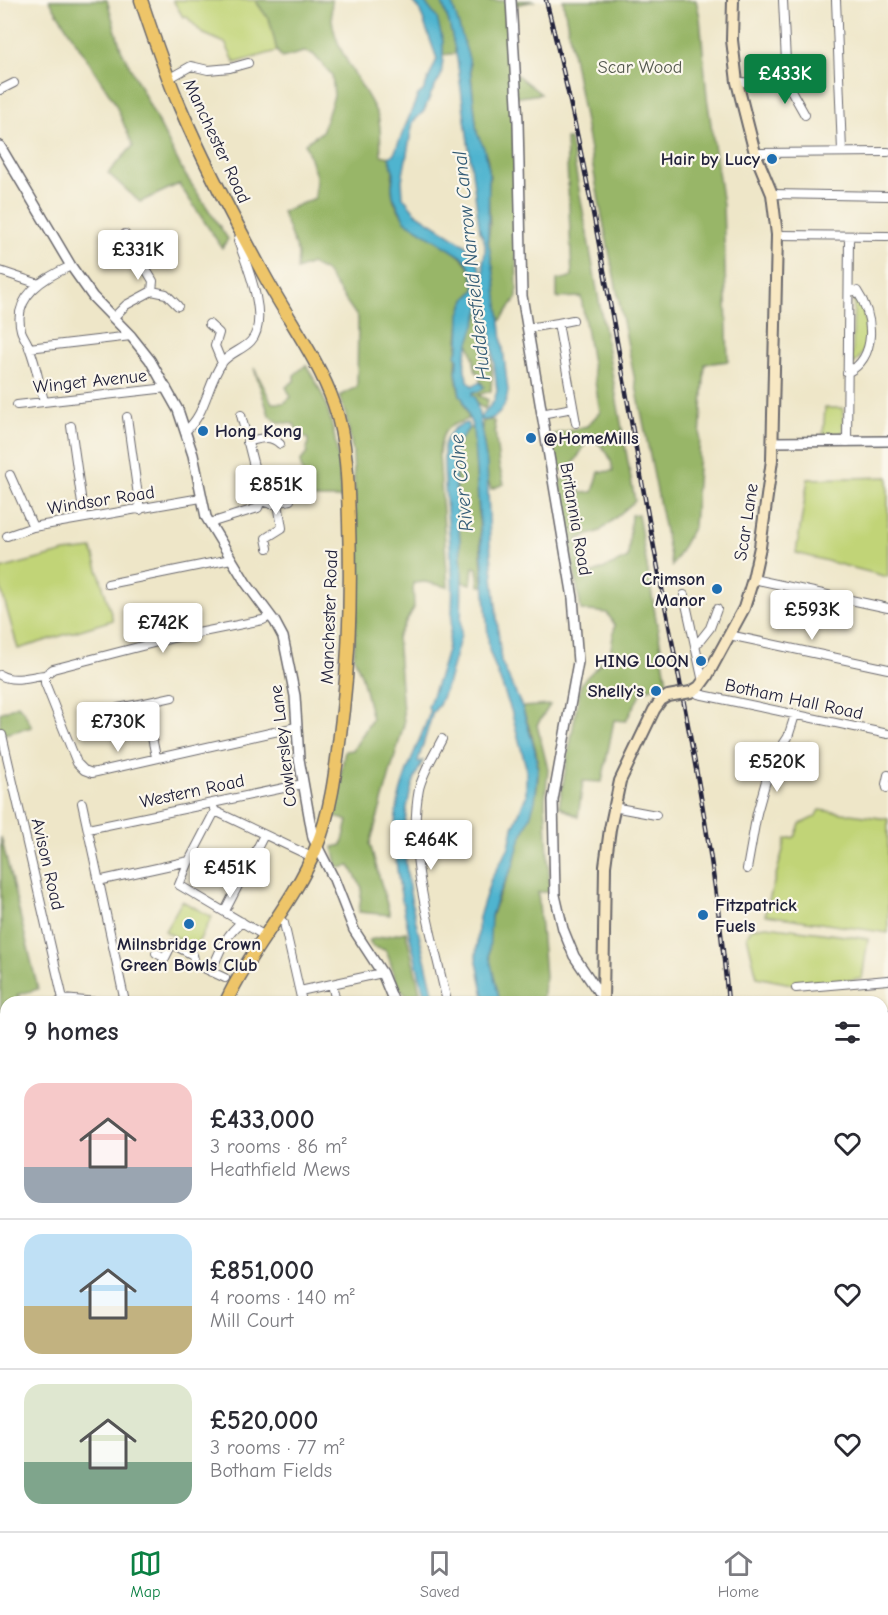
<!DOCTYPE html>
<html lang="en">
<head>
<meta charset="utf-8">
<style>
  :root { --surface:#fff; --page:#f7f7f7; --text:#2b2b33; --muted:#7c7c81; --line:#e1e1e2; --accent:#0b8043 }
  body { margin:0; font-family:"Comic Neue",sans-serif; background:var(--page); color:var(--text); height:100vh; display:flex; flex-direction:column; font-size:22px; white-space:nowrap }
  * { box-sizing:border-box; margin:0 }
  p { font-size:20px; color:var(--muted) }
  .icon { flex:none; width:33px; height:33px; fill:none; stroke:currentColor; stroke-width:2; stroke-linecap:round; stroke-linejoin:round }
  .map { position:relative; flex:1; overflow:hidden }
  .drawer { position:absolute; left:0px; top:996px; width:888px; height:536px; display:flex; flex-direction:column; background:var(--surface); border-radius:18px 18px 0 0; box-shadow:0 2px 4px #0004 }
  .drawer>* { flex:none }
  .price { position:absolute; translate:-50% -51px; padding:0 14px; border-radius:6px; background:#fff; color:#222; font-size:20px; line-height:39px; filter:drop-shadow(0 2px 3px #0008) }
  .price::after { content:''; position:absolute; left:50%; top:36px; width:18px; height:14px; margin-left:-9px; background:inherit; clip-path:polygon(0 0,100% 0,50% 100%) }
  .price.selected { background:var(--accent); color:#fff }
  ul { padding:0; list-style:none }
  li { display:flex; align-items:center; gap:18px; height:150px; padding:0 24px }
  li+li { border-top:2px solid var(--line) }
  li span { display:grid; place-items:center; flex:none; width:168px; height:120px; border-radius:18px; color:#555 }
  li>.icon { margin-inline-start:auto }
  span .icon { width:72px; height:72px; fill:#fffc; stroke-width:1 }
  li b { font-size:26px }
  h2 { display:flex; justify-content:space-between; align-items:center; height:72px; padding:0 24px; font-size:26px }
  .menu { display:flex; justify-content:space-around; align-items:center; height:84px; border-top:2px solid var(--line); background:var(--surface); font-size:16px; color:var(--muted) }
  .menu a { display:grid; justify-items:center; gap:3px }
  .menu .selected { color:var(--accent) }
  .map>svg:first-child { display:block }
</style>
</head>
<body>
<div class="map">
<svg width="888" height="1531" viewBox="0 0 888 1531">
  <rect width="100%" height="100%" fill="#fbf7ec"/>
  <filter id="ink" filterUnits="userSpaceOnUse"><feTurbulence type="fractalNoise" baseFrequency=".0167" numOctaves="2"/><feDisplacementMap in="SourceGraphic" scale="12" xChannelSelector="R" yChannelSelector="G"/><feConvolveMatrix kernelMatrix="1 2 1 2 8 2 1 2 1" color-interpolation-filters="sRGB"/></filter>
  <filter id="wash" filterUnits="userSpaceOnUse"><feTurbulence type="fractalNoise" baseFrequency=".008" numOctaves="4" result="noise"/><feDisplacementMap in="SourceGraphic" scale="24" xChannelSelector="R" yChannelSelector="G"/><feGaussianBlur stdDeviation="1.35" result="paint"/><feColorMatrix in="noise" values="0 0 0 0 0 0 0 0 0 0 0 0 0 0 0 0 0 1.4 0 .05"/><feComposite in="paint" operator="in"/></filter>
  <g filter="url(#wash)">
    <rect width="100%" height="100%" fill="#eee6c8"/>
    <!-- green -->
    <path fill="#c1d477" stroke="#727b59" stroke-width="1.5" d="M173,0h82l15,21 7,30 -42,12 -10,-20 -23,-10 -16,-17 -3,1z
      M856,295l4,2c6,26 16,50 -8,68l2,-69z
      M825,408h18v24l-4,4h-16z
      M888,477v100l-92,-24 12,-74z
      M92,549l21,71 -95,29 -18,-64v-16l65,-17z
      M819,810l69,9v114l-123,-18 21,-76 9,-2 5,-13 15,-7z
      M182,901l30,16 -17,31 -30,-17z
      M767,926l101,13 -6,40 -71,5 -34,-7 -10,-41 5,-8z"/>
    <!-- forest -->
    <path fill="#98b668" stroke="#5d6c52" stroke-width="1.5" d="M49,0h58l14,49 63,124 44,66 -6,9 -43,-64 -39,18 -32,-29 25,-27 -19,-45z
      M255,0h77c-6,43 28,77 45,114 5,11 3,29 4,41l8,2c6,11 3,17 3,29 -1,18 14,40 31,45 26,20 49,22 52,59 -3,5 -7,6 -10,10 -5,6 -9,61 -9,71 0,8 2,16 4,24l2,1 7,23c-23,8 -27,9 -30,35l9,133 -23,-5 -12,1 1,25 -17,29 7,87 -34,120 20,71 -31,-3 3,-24 -12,-22 -12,2 -5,-21 9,-2 6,-24 -15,-5 12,-65 8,-1 19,-31 -10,-42 -8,-20 4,-86 -5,-118 -7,-37 -7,-20 18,-9 1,-69 -32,-46 -15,-8 -14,6 1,-16 -16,-42 33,-14 1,-22 -11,-33 17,-11 12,-36 -2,-21 -19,-21 -9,-2 -22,6 -5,-7 -7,-30z
      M423,0l112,1 -26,5 3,65 29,23 -28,4 4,199 -18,26 -4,-43 -7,-40 2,-15 -2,-33 2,-16 -3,-19 -10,-24 -7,-69 -4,-12 -23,3v-13z
      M563,0h133l4,17 7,80 16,108 5,156 -23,3 -11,162 -22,40 -72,-360z
      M566,139h4l65,362 -35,30 -22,8 4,39 46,-20 3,-43 7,-1 29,169 -25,8 -16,30 -12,-1 -12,62 -19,-1 -5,36 -19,-11 22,-123 29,-29 5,-29 -8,-12 -26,-3 -22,-130 11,-2 11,15 12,-1 6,-20 14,-1c-2,-18 -10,-24 -23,-35l-19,32 -15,4 -6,-37 37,-9 13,-14 -19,-115 -24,1v-18l15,-3z
      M483,302h2l7,69 -1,20 -13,4 10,5 -3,9 -9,-5 -1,-7 -3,-2 1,-3 9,-9 -2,-1v-8l-4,-2c-3,-9 -2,-22 -8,-28z
      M306,365c6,11 14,23 18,34 12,32 16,66 17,99h-33l-8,-36 7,-9 1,-14 -10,-6 -4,-9 -16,-2 -9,-7 -15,-47 18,35h12l7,-6 -5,-10 8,-6v-6z
      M490,420l4,1 5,44 5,19 -13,5 -4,-12 -5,-50 1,-6z
      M469,428l4,1 1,7 9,150h-4l-2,-18 -4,-1 -2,17 -9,-2 -7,-127 2,-11z
      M18,705l6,7 8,15 -32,8v-22z
      M550,705l-13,20 11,44 -3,32 5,91h-12l7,84 -3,26h-42c-5,-19 -12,-39 -12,-58 0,-33 12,-49 25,-78 3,-7 3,-15 5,-22 8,-26 20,-41 20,-70 1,-23 -9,-46 -16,-67z
      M1,837l37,152 -21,6 6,7h-17v524h81l-2,5 -85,-3v-136l4,-10 -4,-32z
      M406,932l14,60 -11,5c-18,-11 -14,-32 -24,-47l-12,-3 -4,-7z"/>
    <!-- water -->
    <path fill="#50b4cf" stroke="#396b85" stroke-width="1.5" d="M411,0h12l14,18 6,24v17l-2,17 -10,18 -7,17 -11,11 -11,58 1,17 13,16 48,31c52,50 -22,108 8,142l8,-4 4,5 -5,4 -6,1 -1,3 3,2 5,21 14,-17 3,-10 -14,-129c3,-12 4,-20 -3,-30l-23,-173 -8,-36 -8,-23h10l18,59 8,74 7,15 5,21 -1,71 7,40 13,111c-2,16 -10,31 -28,29l7,44 3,79 11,118 21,46 13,43 3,22 -3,29 -5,16 -11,26 -6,23 -16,31 -6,19 -2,39 11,47h-15l-9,-45 3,-40 12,-38 18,-32 4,-19 13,-32v-29l-15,-57 -22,-60 -16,-221 -11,-32 -2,-2 -4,-23 2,-12 -2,-5 3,-10 1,-31 5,-14 10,-10c-1,-12 -3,-23 -11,-32l-59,-37 -12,-25 -1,-10 2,-13 -5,-16 5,-3 24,-59 5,-4 14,-32 -18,-51z
      M467,423l2,5 -12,16 -3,20 8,104 -1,67 -14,50 -8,20 -6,7 -15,49 1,1 4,-1c-41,73 -3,166 12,241h-9c-13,-56 -39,-138 -29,-195 6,-34 22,-63 33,-95l-2,-5c7,-20 16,-41 20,-62 13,-67 -6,-133 -4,-199 4,-13 10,-20 23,-23z"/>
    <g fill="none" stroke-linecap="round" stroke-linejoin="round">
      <!-- stream -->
      <path stroke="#50b4cf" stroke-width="2" d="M882,1107l6,-2"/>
    </g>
  </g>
  <g filter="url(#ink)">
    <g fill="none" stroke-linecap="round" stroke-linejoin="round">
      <!-- minor casing -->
      <g stroke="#69676c" stroke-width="10">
        <path id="minor" d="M836,0l6,151
          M168,79l23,-13 17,4 22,-2 18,-5
          M737,82l50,1 -4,-83
          M787,83l18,32
          M0,90l14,-7
          M755,153l133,-1
          M772,194l116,2
          M777,235l111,1
          M0,271l39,13
          M152,291l14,3 12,12
          M113,318l13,-13 26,-14 1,-10 -28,-47
          M558,323l15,-3
          M209,324l10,9 -4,13 7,17
          M534,327l24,-4 18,100
          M29,348l102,-12
          M847,373c31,-16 27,-57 10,-82l-8,-2
          M44,401c-5,-18 -8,-37 -15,-54 -2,-6 -7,-12 -8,-17 -9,-34 24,-53 50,-64
          M17,405l150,-17
          M541,414l32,-6
          M127,417l13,93
          M71,426l13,92
          M185,431c21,-16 22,-47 37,-68 7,-10 21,-13 29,-22 19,-21 -4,-76 -13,-100l3,-8
          M247,442c12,-3 23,-8 33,2
          M847,442l2,-206
          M10,475l23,52
          M261,501l10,3 19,-4
          M210,523l48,-15 4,-10 -21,-83
          M7,536l26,-9 168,-29
          M268,548l-2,-10 16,-10 -4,-25
          M753,579l135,29
          M108,584l123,-25
          M684,595l19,87
          M729,635l159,34
          M695,647l15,-19 7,-19
          M0,675c14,8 30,1 45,0v8l32,80 7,7 8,3 204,-46
          M45,675l8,-6 120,-31 90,-18 7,-4
          M694,690l4,4 190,40
          M118,708l27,-5
          M2,735l61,264
          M442,739c-8,16 -19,33 -23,50 -13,68 14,147 28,213
          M156,757l-11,-54 27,-6
          M887,788l-1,-4 2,-9
          M82,803l43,199
          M613,807l43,8
          M214,809l1,2 97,46
          M215,811l-26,50 -10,24 86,51
          M88,829l215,-45
          M747,869l10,-56 12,-43 6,-13 13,-20 7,-22
          M98,881l91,-20
          M225,911l39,-76
          M277,917l7,6 18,79
          M156,953l9,5
          M163,962l9,-18 21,11 2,9 30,14
          M211,972c8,-19 14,-37 31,-50
          M332,984l4,18
          M796,988l92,-8
          M300,991l82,-18
          M59,1002l4,-3 34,3
          M882,1015l6,-1
          M882,1077l5,2
          M0,1266l6,19
          M882,1469l6,3
          M261,1526l3,5
          M290,1526v5
          M162,1531l4,-5
          M445,1531l1,-5
          M585,1531l2,-5
          M622,1531l2,-5"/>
      </g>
      <!-- tertiary casing -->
      <g stroke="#69676c" stroke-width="12">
        <path id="tertiary" d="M511,0l7,122 4,174 51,302 5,64 -25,138 2,95 8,34 11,27 25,37 4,2
          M0,146l71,120 22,31 38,39 19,24 28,50 15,45 13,62 40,66 29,39 8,15 12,59 4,63 14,79 21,41 20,51 28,43 12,29
          M773,442l115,-1
          M882,1046l6,-11
          M882,1116l6,-2
          M882,1430l6,-3
          M672,1531l2,-5
          M794,1531l3,-5"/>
      </g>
      <!-- secondary casing -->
      <g stroke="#69676c" stroke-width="14">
        <path id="secondary" d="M691,692l8,-5 8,-11 37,-68 9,-29 7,-32 12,-87 5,-225 -5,-41 -17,-41 -18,-71 -5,-42 1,-40
          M603,1002l2,-136 5,-37 10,-48 34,-71 7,-10 7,-4"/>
      </g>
      <!-- primary casing -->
      <g stroke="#69676c" stroke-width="15">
        <path id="primary" d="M141,0c12,36 24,72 39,107 24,56 53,111 82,164 23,44 56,87 72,133 13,37 14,79 15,118 2,63 1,126 -6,188 -6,46 -9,95 -27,138 -22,55 -65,100 -90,154
          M112,1531l1,-5"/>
      </g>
      <!-- minor -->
      <use href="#minor" stroke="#fff" stroke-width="8"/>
      <!-- tertiary -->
      <use href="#tertiary" stroke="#fff" stroke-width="9"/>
      <!-- secondary -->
      <use href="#secondary" stroke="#f8e8c3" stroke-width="10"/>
      <!-- primary -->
      <use href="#primary" stroke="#eec569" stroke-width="12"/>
      <!-- rail casing -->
      <g stroke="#22223b" stroke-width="4.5">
        <path id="rail" d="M546,0c45,177 73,358 106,537 29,154 63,309 76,465
          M648,1531l2,-5"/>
      </g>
      <!-- rail -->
      <use href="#rail" stroke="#fbf7ec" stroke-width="2" stroke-dasharray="7" stroke-linecap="butt"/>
      <!-- secondary-bridge casing -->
      <g stroke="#69676c" stroke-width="14" stroke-linecap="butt">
        <path id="secondary-bridge" d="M668,696l23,-4"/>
      </g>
      <!-- secondary-bridge -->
      <use href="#secondary-bridge" stroke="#f8e8c3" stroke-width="10"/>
    </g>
  </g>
  <!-- markers -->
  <g fill="#1f6fb2" stroke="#fbf7ec" stroke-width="2">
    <circle cx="772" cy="159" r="6"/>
    <circle cx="203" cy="431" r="6"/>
    <circle cx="531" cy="438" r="6"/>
    <circle cx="717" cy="589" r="6"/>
    <circle cx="701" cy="661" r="6"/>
    <circle cx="656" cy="691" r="6"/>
    <circle cx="703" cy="915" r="6"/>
    <circle cx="189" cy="924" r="6"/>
  </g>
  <g text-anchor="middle" stroke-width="4.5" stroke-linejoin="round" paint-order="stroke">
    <!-- park labels -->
    <g font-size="18" fill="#52574d" stroke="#fbf7ec">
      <text x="640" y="73">Scar Wood</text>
    </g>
    <!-- street labels -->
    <g font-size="18" fill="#22223b" stroke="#fbf7ec">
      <text transform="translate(217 141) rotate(65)" y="6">Manchester Road</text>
      <text transform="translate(90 381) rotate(-6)" y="6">Winget Avenue</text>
      <text transform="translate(101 500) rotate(-9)" y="6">Windsor Road</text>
      <text transform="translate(576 519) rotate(80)" y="6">Britannia Road</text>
      <text transform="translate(746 522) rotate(-81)" y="6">Scar Lane</text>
      <text transform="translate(329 617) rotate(-88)" y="6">Manchester Road</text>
      <text transform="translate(794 699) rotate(12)" y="6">Botham Hall Road</text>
      <text transform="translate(283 746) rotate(-97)" y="6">Cowlersley Lane</text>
      <text transform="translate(192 791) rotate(-12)" y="6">Western Road</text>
      <text transform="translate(48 864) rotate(77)" y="6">Avison Road</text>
    </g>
    <!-- poi labels -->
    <g font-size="18" font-weight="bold" fill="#22223b" stroke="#fbf7ec" text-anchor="end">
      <text x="760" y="165">Hair by Lucy</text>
      <text x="215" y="437" text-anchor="start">Hong Kong</text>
      <text x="543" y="444" text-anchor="start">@HomeMills</text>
      <text x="705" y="585">Crimson<tspan x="705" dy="21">Manor</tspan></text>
      <text x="689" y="667">HING LOON</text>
      <text x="644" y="697">Shelly's</text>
      <text x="715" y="911" text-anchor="start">Fitzpatrick<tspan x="715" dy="21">Fuels</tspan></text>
      <text x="189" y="950" text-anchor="middle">Milnsbridge Crown<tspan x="189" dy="21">Green Bowls Club</tspan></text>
    </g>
    <!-- water labels -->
    <g font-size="20" font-style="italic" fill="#345c76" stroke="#fbf7ec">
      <text transform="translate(471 266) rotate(-96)" y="7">Huddersfield Narrow Canal</text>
      <text transform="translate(461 483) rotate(-96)" y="7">River Colne</text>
    </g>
  </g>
</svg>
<b class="price selected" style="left:785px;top:105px">£433K</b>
<b class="price" style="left:138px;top:281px">£331K</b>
<b class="price" style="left:276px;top:516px">£851K</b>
<b class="price" style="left:812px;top:641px">£593K</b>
<b class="price" style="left:163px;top:654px">£742K</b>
<b class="price" style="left:118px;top:753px">£730K</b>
<b class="price" style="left:777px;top:793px">£520K</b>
<b class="price" style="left:431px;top:871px">£464K</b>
<b class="price" style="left:230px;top:899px">£451K</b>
<section class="drawer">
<h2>9 homes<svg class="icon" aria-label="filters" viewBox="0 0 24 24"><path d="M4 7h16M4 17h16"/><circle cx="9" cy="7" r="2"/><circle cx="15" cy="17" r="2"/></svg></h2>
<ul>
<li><span style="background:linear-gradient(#f6c9c9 70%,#9aa5b1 0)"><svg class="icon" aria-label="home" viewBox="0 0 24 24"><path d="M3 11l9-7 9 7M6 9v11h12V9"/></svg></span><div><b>£433,000</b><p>3 rooms · 86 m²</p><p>Heathfield Mews</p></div><svg class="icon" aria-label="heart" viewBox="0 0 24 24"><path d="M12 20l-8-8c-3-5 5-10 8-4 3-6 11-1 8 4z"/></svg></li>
<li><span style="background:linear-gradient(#bfe0f5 60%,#c2b280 0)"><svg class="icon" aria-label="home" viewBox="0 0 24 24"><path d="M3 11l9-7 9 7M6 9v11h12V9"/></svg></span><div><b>£851,000</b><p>4 rooms · 140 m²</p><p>Mill Court</p></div><svg class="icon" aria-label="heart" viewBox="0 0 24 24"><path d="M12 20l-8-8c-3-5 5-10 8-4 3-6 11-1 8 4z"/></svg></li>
<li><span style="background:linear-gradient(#dfe7d0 65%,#7fa58c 0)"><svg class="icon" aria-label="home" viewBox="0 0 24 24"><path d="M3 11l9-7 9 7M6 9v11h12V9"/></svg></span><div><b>£520,000</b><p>3 rooms · 77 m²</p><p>Botham Fields</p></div><svg class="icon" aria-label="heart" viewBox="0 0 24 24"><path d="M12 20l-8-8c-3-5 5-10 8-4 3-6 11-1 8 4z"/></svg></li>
</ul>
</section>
</div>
<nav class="menu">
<a class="selected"><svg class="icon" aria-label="map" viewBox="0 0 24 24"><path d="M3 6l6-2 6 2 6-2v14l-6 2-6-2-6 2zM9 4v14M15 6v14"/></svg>Map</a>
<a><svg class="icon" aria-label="saved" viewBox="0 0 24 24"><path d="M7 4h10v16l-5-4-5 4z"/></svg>Saved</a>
<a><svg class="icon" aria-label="home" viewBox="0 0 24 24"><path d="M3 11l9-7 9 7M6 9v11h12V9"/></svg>Home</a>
</nav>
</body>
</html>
